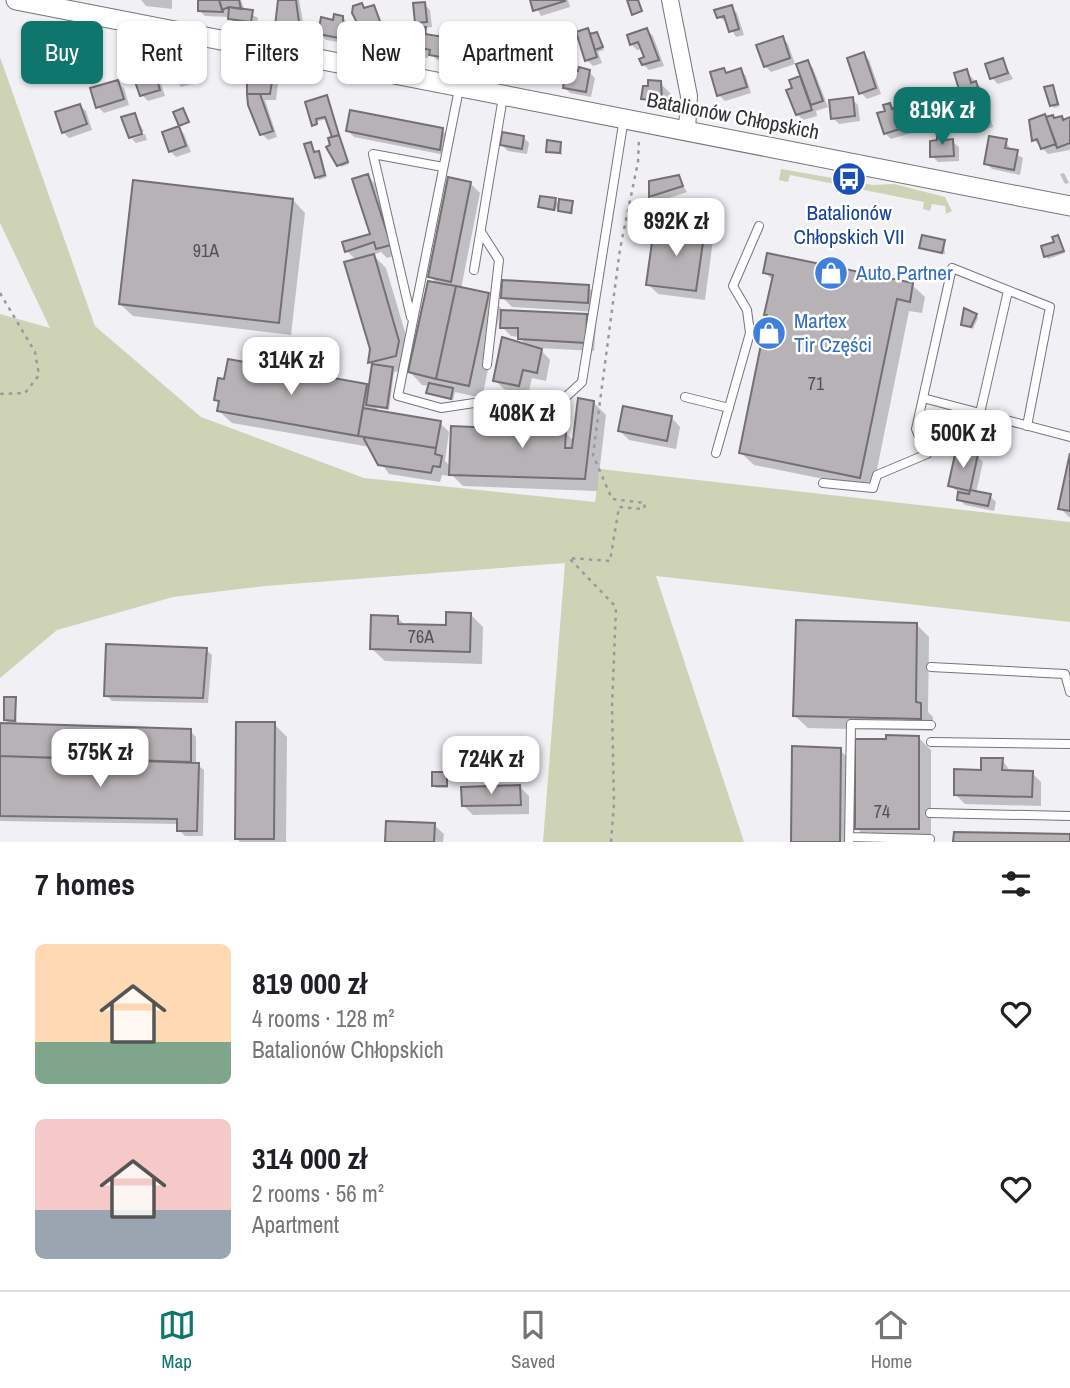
<!DOCTYPE html>
<html lang="en">
<head>
<meta charset="utf-8">
<style>
  :root { --surface:#fff; --page:#f6f6f6; --text:#202124; --muted:#757577; --line:#e0e0e0; --accent:#0f766e }
  body { margin:0; font-family:"Archivo Narrow",sans-serif; background:var(--page); color:var(--text); height:100vh; display:flex; flex-direction:column; font-size:26px; white-space:nowrap }
  * { box-sizing:border-box; margin:0 }
  p { font-size:23px; color:var(--muted) }
  .icon { flex:none; width:38px; height:38px; fill:none; stroke:currentColor; stroke-width:2; stroke-linecap:round; stroke-linejoin:round }
  .map { position:relative; height:842px; overflow:hidden }
  .sheet { display:flex; flex-direction:column; background:var(--surface); flex:1 }
  .sheet>* { flex:none }
  .top-card { position:absolute; left:21px; top:21px; width:700px; height:63px; display:flex; gap:14px }
  .price { position:absolute; translate:-50% -60px; padding:0 16px; border-radius:14px; background:#fff; color:#222; font-size:23px; line-height:46px; filter:drop-shadow(0 2px 4px #0008) }
  .price::after { content:''; position:absolute; left:50%; top:42px; width:21px; height:16px; margin-left:-10px; background:inherit; clip-path:polygon(0 0,100% 0,50% 100%) }
  .price.selected { background:var(--accent); color:#fff }
  ul { padding:0; list-style:none }
  li { display:flex; align-items:center; gap:21px; height:175px; padding:0 35px }
  li span { display:grid; place-items:center; flex:none; width:196px; height:140px; border-radius:10px; color:#555 }
  li>.icon { margin-inline-start:auto }
  span .icon { width:84px; height:84px; fill:#fffc; stroke-width:1 }
  li b { font-size:30px }
  h2 { display:flex; justify-content:space-between; align-items:center; height:84px; padding:0 35px; font-size:30px }
  .chip { padding:0 24px; border-radius:10px; background:var(--surface); box-shadow:0 2px 5px #0004; font-size:24px; line-height:63px }
  .chip.selected { background:var(--accent); color:#fff }
  .tab-bar { display:flex; justify-content:space-around; align-items:center; height:98px; border-top:2px solid var(--line); background:var(--surface); font-size:19px; color:var(--muted) }
  .tab-bar a { display:grid; justify-items:center; gap:4px }
  .tab-bar .selected { color:var(--accent) }
  .map>svg:first-child { display:block }
</style>
</head>
<body>
<div class="map">
<svg width="1070" height="842" viewBox="0 0 1070 842">
  <rect width="100%" height="100%" fill="#f0f0f5"/>
  <!-- green -->
  <path fill="#ced3b6" d="M0,57l95,269 106,91 163,61 231,24 5,-33 470,53v100l-414,-46 88,266h-201l22,-279 -300,23 -92,11 -116,33 -57,48v-364l50,14 -50,-105z
    M781,169l92,16 21,-1 51,13 7,14 -6,3 -1,-8 -13,-2 -2,7 -7,-2 1,-7 -134,-27 -2,7 -9,-2z"/>
  <!-- shadow -->
  <path fill="#0003" d="M141,0h31v9l-26,-3z
    M200,0h41l4,11 13,7 -1,9 -22,-3 -6,-7 -24,-1 -6,-6z
    M280,0h19l5,27h-13v5h-8l-6,-6z
    M532,0h36l2,7 -29,9z
    M424,4l6,6 2,17 -8,1 6,9 25,4 6,6 -3,17 -21,-4 -6,-6 -4,4 -16,-3 -6,-6 18,-21 -6,-6z
    M373,7l13,23 -16,7 -6,-6 1,-21z
    M731,7l6,6 7,22 -8,2 -9,-15 -9,-5z
    M343,17l9,13 -2,14 -24,-4 -6,-6z
    M587,30l12,6 5,14 -6,2 4,11 -9,3 -6,-6z
    M647,30l6,6 11,30 -15,4 -6,-6 3,-6 -4,-9 -5,1 -6,-6z
    M61,36l6,6 -4,22 -13,-2 -6,-7z
    M782,38l6,6 7,20 -24,8 -6,-6z
    M168,53l7,10 13,-3 6,6 5,16 -18,5 -7,-10 -4,2 -6,-6z
    M863,54l6,6 12,34 -14,5 -6,-6z
    M1002,60l11,19 -15,5 -6,-6z
    M807,62l6,6 15,39 -12,4 1,5 -14,4 -6,-6 -6,-33 11,-4z
    M273,70l6,6 -3,24h-11l12,37 -9,3 -6,-6 -12,-29 16,-29z
    M724,70l4,4 12,-4 6,6 5,17 -26,8 -6,-6z
    M153,71l6,6 6,19 -17,5 -6,-6z
    M966,71l16,18 2,8 -5,1 5,16 7,6 2,7 -15,4 -6,-6z
    M589,72l6,6 -4,19 -21,-4 -6,-6z
    M118,82l6,6 5,17 -25,8 -6,-6z
    M660,83l11,11v9l-4,-1v4l-18,-2 -6,-6z
    M1052,87l8,19 -6,2 -2,-3z
    M931,96l6,6 2,17 -14,1 -6,-6z
    M326,97l23,67 -8,3 -13,-48 -10,2 -2,6 -9,-24z
    M852,99l6,6 2,16 -21,3 -6,-6z
    M890,105l16,10 5,18 -20,6 -6,-6z
    M80,106l6,5 6,19 -23,8 -6,-6z
    M134,115l10,16 -13,7 -8,-20z
    M1045,116l9,4 16,-1v31l-22,4 -14,-14z
    M179,128l5,6 7,18 -15,5 -6,-6z
    M442,130l6,6 -3,19 -91,-18 -6,-6z
    M145,134l2,6 -11,3 -4,-4z
    M944,135l15,12v14l-21,1 -6,-6z
    M523,137l6,6 -2,11 -19,-3 -6,-6z
    M1006,141l5,10 12,7 -3,17 -28,-6 -6,-6z
    M311,144l4,10 6,1 6,22 -8,3 -2,-3z
    M561,144l1,11 -14,-4z
    M1064,173l5,10 -4,1 -5,-10z
    M368,176l9,10 22,68 -12,4 -6,-6 -8,3 13,13 27,91 25,-74 -8,-9 41,-92 9,9 -19,96 27,6 13,13 -19,90 -27,-6 -2,8 -22,-5 -1,-9 -8,-1 -12,-13 1,-4 -17,4 -5,38 -12,-2 -1,4 64,11 9,9 -4,29 6,6 114,-35 10,10 18,-40 13,13 -9,76 -134,-5 -14,-14v4l-7,-1 -2,7 -51,-8 -19,-27 -138,-24 -13,-12 1,-7 -4,-4 150,-15 4,4 3,-23 -4,-4 2,-13 -15,-89 -9,-9 25,-16z
    M678,177l9,15 -30,10 -6,-6z
    M293,200l12,13 -14,122 -158,-19 -13,-12z
    M555,200l5,5 12,-3 1,12 -11,-2 -5,-5 -1,4 -16,-4z
    M704,231l9,9 -8,60 -47,-6 -10,-10z
    M1058,237l7,16 -17,6 -2,-3z
    M944,242l1,12 -24,-7z
    M765,272l147,13 13,12 -3,16 -13,-2 -36,178 -119,-24 -13,-12 28,-136 4,-36z
    M588,287l10,9 -1,16 -85,-5 -9,-9z
    M976,315l2,3 -5,11 -10,-5z
    M586,316l10,10 -2,25 -55,-3 11,12 -4,21 -14,-3 -4,16 -24,-5 -9,-9 8,-41 21,4 -4,-6 -9,-1 -9,-9z
    M671,417l9,10 -4,22 -47,-9 -9,-9z
    M977,456l6,6 -7,31 14,3 6,6 -2,9 -29,-6 -6,-6 1,-6 -10,-7z
    M1070,462v56l-10,-10z
    M471,615l12,12 -1,37 -97,-3 -13,-12 26,-31 8,8 42,1z
    M917,625l12,12 -1,75 5,5v14l-125,-3 -13,-12z
    M206,650l6,5 -4,48 -96,-2 -6,-6z
    M15,699l2,26 173,6 6,6v27l8,6 -1,66h-18l-6,-6v-6l-179,-3v-96h11l-6,-5z
    M274,724l13,13 -1,105h-46l-3,-4z
    M918,737l13,13v91h-62l-12,-13z
    M840,750l13,13 -1,79h-59z
    M1002,760l9,12 21,1 9,9v24l-76,-2 -10,-10z
    M446,773l2,15h-12l-2,-3z
    M520,787l9,9v18l-56,1 -9,-9z
    M434,825l10,9 -1,8h-56z"/>
  <!-- building -->
  <path fill="#b7b2b5" stroke="#746f72" stroke-width="2" d="M198,0h21l4,12 -25,-1z
    M219,0h20l2,9 -12,-2 -7,3z
    M278,0h18l3,22h-13v5l-11,-1z
    M530,0h35v1l-32,10z
    M627,0h11l4,11 -10,4z
    M425,2l2,20 -12,1 -2,-20z
    M362,3l2,5 10,-3 7,19 -19,8 -10,-19 1,-7z
    M732,5l7,24 -10,3 -5,-16 -7,2 -3,-8z
    M229,7l24,3 -2,12 -23,-3z
    M334,14l9,2v6l4,1 -3,16 -26,-5 3,-17 12,3z
    M402,23l24,4 -1,7 31,5 -3,20 -24,-4 1,-5 -8,-2 -1,5 -17,-3z
    M47,27l15,7 -5,25 -15,-3 -6,-15 3,-11 8,1z
    M588,28l9,29 -12,4 -9,-29z
    M647,28l12,32 -17,5 -3,-6 5,-2 -6,-15 -8,3 -3,-10z
    M597,32l6,15 -8,3 -5,-16z
    M783,36l7,22 -26,9 -8,-22z
    M169,51l3,11 17,-4 5,18 -20,6 -3,-11 -9,3 -5,-20z
    M864,52l12,36 -17,6 -12,-36z
    M1003,58l5,15 -18,6 -5,-15z
    M808,60l15,41 -12,4 -15,-41z
    M579,67l11,3 -4,22 -23,-4 3,-20 12,3z
    M264,68h10l-4,26h-23v-20h17z
    M724,68l2,5 15,-5 6,19 -30,9 -7,-24z
    M154,69l6,21 -20,6 -7,-20z
    M967,69l4,14 5,-2 3,10 -5,2 6,20 6,-1 3,9 -19,5 -16,-53z
    M800,76l12,34 -16,5 -10,-25 6,-2 -3,-8z
    M118,80l6,19 -28,9 -6,-20z
    M648,80l13,1 1,20 -21,-2 2,-13h5z
    M1053,85l5,19 -8,2 -6,-19z
    M247,94h13l13,37 -13,4 -12,-30z
    M932,94l1,20 -16,1 -1,-20z
    M327,95l12,40 -7,2 -7,-20 -9,2 1,5 -5,2 -7,-24z
    M853,97l2,19 -24,3 -2,-19z
    M890,103l2,6 8,-2 6,20 -22,7 -7,-21 8,-2 -2,-6z
    M80,104l7,20 -25,9 -7,-21z
    M183,108l6,14 -10,4 -6,-14z
    M350,110l93,18 -3,22 -94,-19z
    M135,113l7,21 -13,4 -8,-21z
    M1045,114l11,30 -15,5 -4,-10 -5,2 -3,-21z
    M1053,115l1,3 8,-2 1,4 7,-3v26l-13,5 -11,-31z
    M179,126l7,20 -17,6 -7,-20z
    M502,132l22,4 -2,13 -22,-4z
    M937,134h8v6l8,-1 1,17 -24,1v-16l7,-1z
    M339,135l9,27 -11,4 -11,-19 4,-2 -2,-7z
    M989,136l18,3 -2,9 13,2 -4,20 -30,-6z
    M547,140l14,2 -1,11 -14,-1z
    M311,142l3,10 5,-1 6,24 -10,3 -11,-34z
    M368,174l23,71 -15,4 -2,-7 -29,10 -3,-10 28,-8 -18,-55z
    M679,175l4,11 -34,11v-16z
    M448,177l23,5 -20,100 -23,-5z
    M133,180l160,19 -14,124 -160,-19z
    M540,196l16,2 -2,12 -16,-3z
    M559,199l14,2 -2,12 -13,-2z
    M679,226l26,3 -9,62 -50,-6 7,-50z
    M922,235l23,5 -3,13 -23,-5z
    M1058,235l6,16 -20,6 -3,-11 13,-4 -2,-5z
    M767,253l146,30 -3,19 -13,-3 -37,179 -121,-25 28,-138h-3l9,-40 -10,-2z
    M374,254l25,87 -3,15 -28,7 2,-14 -26,-87z
    M502,280l87,5 -1,18 -87,-5z
    M428,281l28,5 -20,93 -28,-7z
    M456,286l33,7 -20,93 -33,-7z
    M964,308l13,6 -6,13 -10,-2z
    M501,310l86,4 -1,29 -68,-4v-11h-18z
    M502,337l40,12 -5,24 -14,-3 -4,16 -26,-5z
    M228,359l139,25 -9,52 -141,-25 2,-10 -5,-1 4,-22 6,1z
    M372,364l21,3 -6,41 -21,-3z
    M429,383l24,5 -2,11 -25,-6z
    M578,398l16,3 -9,78 -136,-4 2,-49 115,5 -1,17h7z
    M623,406l49,10 -5,25 -49,-10z
    M363,408l78,13 -5,27 -78,-12z
    M363,437l73,11 -1,6 7,2 -2,11 -7,-1 -2,7 -53,-8z
    M956,450l22,4 -8,37 -22,-5z
    M1070,453v58l-12,-2z
    M970,490l21,4 -3,12 -31,-6 1,-8 11,2z
    M446,612l25,1 -1,39 -100,-3 1,-34 27,1v8l48,1z
    M796,620l121,3 -1,79 5,1v16l-128,-3z
    M106,644l101,4 -4,50 -99,-2z
    M4,697h12l-1,24 -11,-1z
    M236,722h39l-1,117h-39z
    M0,723l191,6v33l-191,-6z
    M886,735l33,1v93h-64v-90h31z
    M792,746l49,2 -1,94h-49z
    M0,756l199,7 -2,68h-20v-12l-177,-3z
    M981,758h22l-1,12 31,1 -1,26 -78,-2v-26l27,1z
    M432,772h15v14h-15z
    M520,785l1,20 -59,1 -1,-19z
    M386,821l49,2 -1,19h-49z
    M954,832l116,2v8h-117z"/>
  <g fill="none" stroke-linecap="round" stroke-linejoin="round">
    <!-- service casing -->
    <g stroke="#75757a" stroke-width="10">
      <path id="service" d="M459,89l-61,307 43,12 33,-5 80,5 28,-26 42,-264
        M481,232l18,28 -12,105
        M474,270l29,-173
        M411,317l-38,-163 70,13
        M685,397l44,11
        M923,398l147,39
        M980,413l28,-122
        M716,453l34,-120 -3,-23 -14,-24 26,-60
        M823,483l50,5 4,-13 50,-21 -11,-25 36,-161 98,39 -23,119
        M931,667l134,7 5,18
        M931,742l139,2
        M930,813l140,3
        M849,837l81,2
        M849,842l2,-118 80,1"/>
    </g>
    <!-- minor casing -->
    <g stroke="#75757a" stroke-width="18">
      <path id="minor" d="M670,0l19,96 -2,34"/>
    </g>
    <!-- tertiary casing -->
    <g stroke="#75757a" stroke-width="21">
      <path id="tertiary" d="M16,0l1054,206"/>
    </g>
    <!-- path -->
    <path stroke="#9a9a9e" stroke-width="2.5" stroke-dasharray="3.5 5" stroke-linecap="butt" d="M0,293l35,59 4,23 -14,18 -25,1
      M611,842l3,-38 -2,-97 4,-100 -47,-49 41,3 9,-54 25,2 1,-6 -33,-4 -19,-44 27,-206 18,-87 1,-23"/>
    <!-- service -->
    <use href="#service" stroke="#fff" stroke-width="8"/>
    <!-- minor -->
    <use href="#minor" stroke="#fff" stroke-width="16"/>
    <!-- tertiary -->
    <use href="#tertiary" stroke="#fff" stroke-width="19"/>
  </g>
  <!-- icons -->
  <defs>
    <g id="bus-disc" transform="scale(1.75)"><circle r="9.5" fill="#1a4fb4" stroke="#fff"/><path d="M-5-6H5V4H4V6H2V4H-2V6H-4V4H-5ZM-3.5-4V0h7V-4ZM-3.5 1.2v1.5H-2V1.2ZM2 1.2v1.5H3.5V1.2Z" fill="#fff"/></g>
    <g id="shop-disc" transform="scale(1.75)"><circle r="9.5" fill="#3f7fe0" stroke="#fff"/><path d="M-5-2.5h2.3a2.7 3.5 0 0 1 5.4 0H5L5.5 6h-11ZM-1.5-2.5h3a1.5 2.3 0 0 0-3 0Z" fill="#fff"/></g>
  </defs>
  <g fill-rule="evenodd">
    <use href="#bus-disc" x="849" y="179"/>
    <use href="#shop-disc" x="831" y="273"/>
    <use href="#shop-disc" x="769" y="333"/>
  </g>
  <g text-anchor="middle" stroke-width="5" stroke-linejoin="round" paint-order="stroke">
    <!-- number labels -->
    <g font-size="18" fill="#535254">
      <text x="206" y="257">91A</text>
      <text x="816" y="390">71</text>
      <text x="421" y="643">76A</text>
      <text x="882" y="818">74</text>
    </g>
    <!-- street labels -->
    <g font-size="21" fill="#323234" stroke="#fff">
      <text transform="translate(733 116) rotate(11)" y="7">Batalionów Chłopskich</text>
    </g>
    <!-- transit labels -->
    <g font-size="21" fill="#164399" stroke="#fff">
      <text x="849" y="220">Batalionów<tspan x="849" dy="24">Chłopskich VII</tspan></text>
    </g>
    <!-- shop labels -->
    <g font-size="21" fill="#366cbe" stroke="#fff" text-anchor="start">
      <text x="856" y="280">Auto Partner</text>
      <text x="794" y="328">Martex<tspan x="794" dy="24">Tir Części</tspan></text>
    </g>
  </g>
</svg>
<b class="price selected" style="left:942px;top:147px">819K zł</b>
<b class="price" style="left:676px;top:258px">892K zł</b>
<b class="price" style="left:291px;top:397px">314K zł</b>
<b class="price" style="left:522px;top:450px">408K zł</b>
<b class="price" style="left:963px;top:470px">500K zł</b>
<b class="price" style="left:100px;top:789px">575K zł</b>
<b class="price" style="left:491px;top:796px">724K zł</b>
<div class="top-card">
<a class="chip selected">Buy</a>
<a class="chip">Rent</a>
<a class="chip">Filters</a>
<a class="chip">New</a>
<a class="chip">Apartment</a>
</div>
</div>
<section class="sheet">
<h2>7 homes<svg class="icon" aria-label="filters" viewBox="0 0 24 24"><path d="M4 7h16M4 17h16"/><circle cx="9" cy="7" r="2"/><circle cx="15" cy="17" r="2"/></svg></h2>
<ul>
<li><span style="background:linear-gradient(#ffd9b3 70%,#7fa58c 0)"><svg class="icon" aria-label="home" viewBox="0 0 24 24"><path d="M3 11l9-7 9 7M6 9v11h12V9"/></svg></span><div><b>819 000 zł</b><p>4 rooms · 128 m²</p><p>Batalionów Chłopskich</p></div><svg class="icon" aria-label="heart" viewBox="0 0 24 24"><path d="M12 20l-8-8c-3-5 5-10 8-4 3-6 11-1 8 4z"/></svg></li>
<li><span style="background:linear-gradient(#f6c9c9 65%,#9aa5b1 0)"><svg class="icon" aria-label="home" viewBox="0 0 24 24"><path d="M3 11l9-7 9 7M6 9v11h12V9"/></svg></span><div><b>314 000 zł</b><p>2 rooms · 56 m²</p><p>Apartment</p></div><svg class="icon" aria-label="heart" viewBox="0 0 24 24"><path d="M12 20l-8-8c-3-5 5-10 8-4 3-6 11-1 8 4z"/></svg></li>
</ul>
</section>
<nav class="tab-bar">
<a class="selected"><svg class="icon" aria-label="map" viewBox="0 0 24 24"><path d="M3 6l6-2 6 2 6-2v14l-6 2-6-2-6 2zM9 4v14M15 6v14"/></svg>Map</a>
<a><svg class="icon" aria-label="saved" viewBox="0 0 24 24"><path d="M7 4h10v16l-5-4-5 4z"/></svg>Saved</a>
<a><svg class="icon" aria-label="home" viewBox="0 0 24 24"><path d="M3 11l9-7 9 7M6 9v11h12V9"/></svg>Home</a>
</nav>
</body>
</html>
